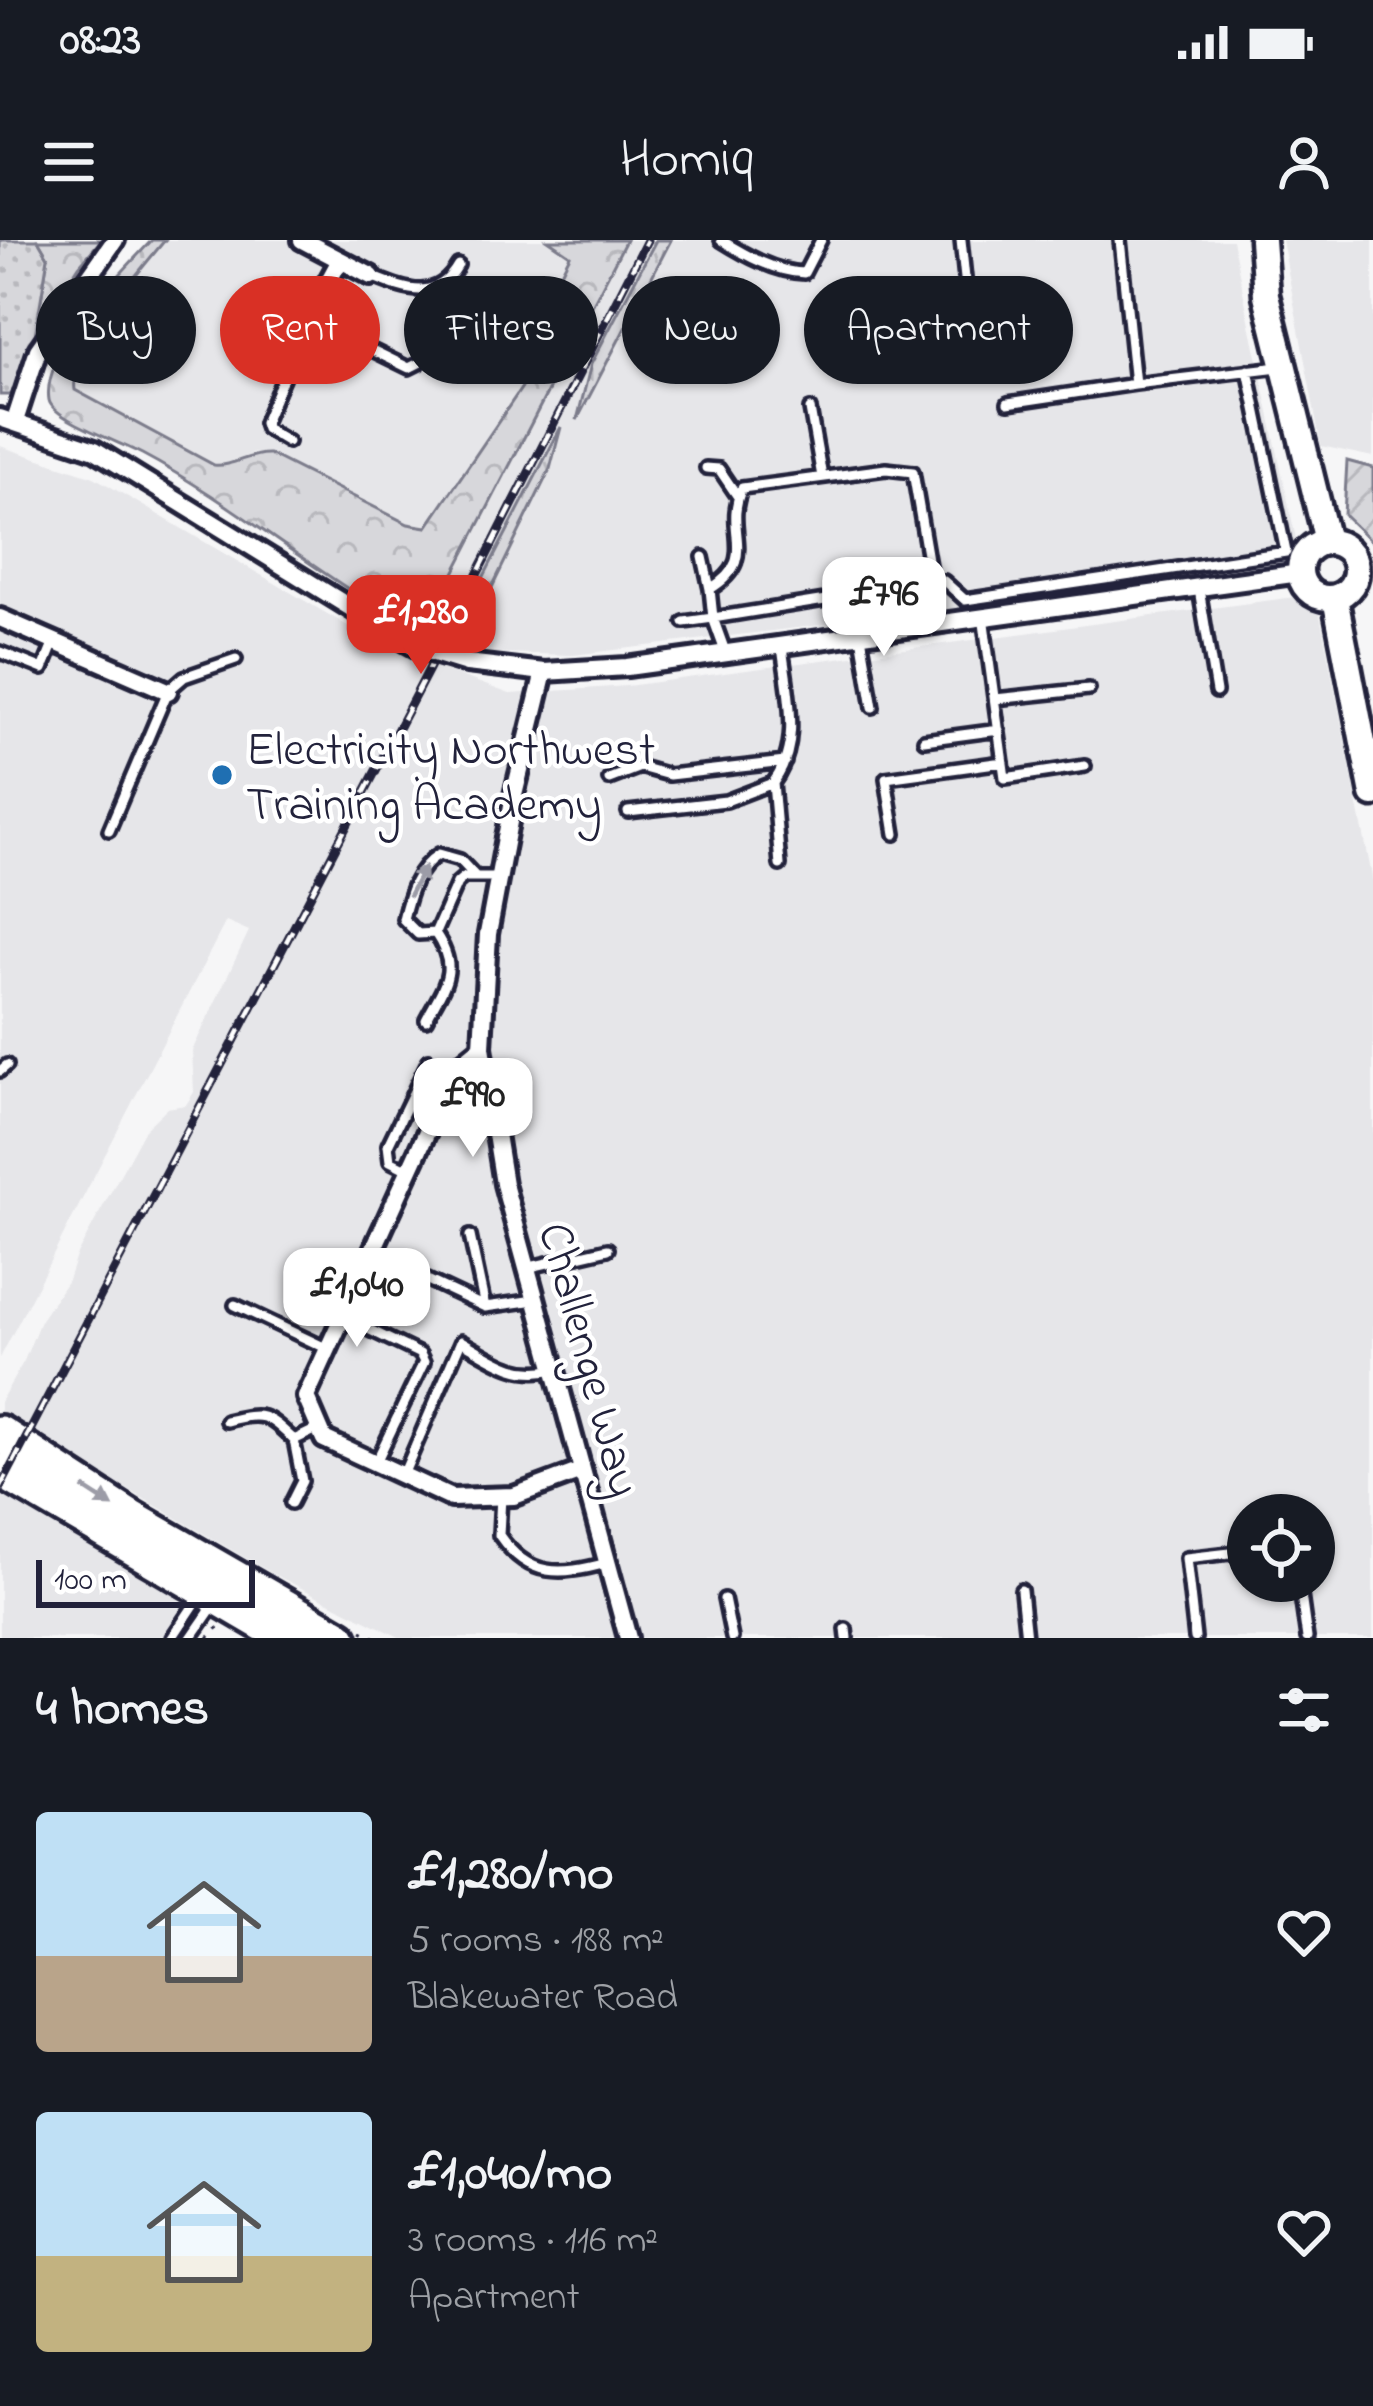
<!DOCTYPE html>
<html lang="en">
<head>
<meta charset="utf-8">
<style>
  :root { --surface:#171b24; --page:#20242c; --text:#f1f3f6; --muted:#9ea1a6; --accent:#d93025 }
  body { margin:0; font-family:"Indie Flower",sans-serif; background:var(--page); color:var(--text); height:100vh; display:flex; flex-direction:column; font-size:45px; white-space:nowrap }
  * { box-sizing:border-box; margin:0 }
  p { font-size:39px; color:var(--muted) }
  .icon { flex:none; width:66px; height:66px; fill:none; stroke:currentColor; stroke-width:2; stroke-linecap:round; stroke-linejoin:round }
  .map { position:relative; height:1398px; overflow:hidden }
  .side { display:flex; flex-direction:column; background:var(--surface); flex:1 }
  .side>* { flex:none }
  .top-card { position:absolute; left:36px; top:36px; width:1302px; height:108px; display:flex; gap:24px }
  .fabs { position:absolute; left:1227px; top:1254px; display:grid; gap:24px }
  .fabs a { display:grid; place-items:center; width:108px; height:108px; border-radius:50%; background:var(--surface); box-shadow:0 3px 9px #0004; font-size:60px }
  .scale { position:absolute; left:36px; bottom:30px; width:219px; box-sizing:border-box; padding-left:12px; border:6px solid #22223b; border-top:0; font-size:33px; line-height:42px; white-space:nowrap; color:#22223b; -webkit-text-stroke:9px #fff; paint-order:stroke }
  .price { position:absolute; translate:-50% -102px; padding:0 27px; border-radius:24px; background:#fff; color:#222; font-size:39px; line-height:78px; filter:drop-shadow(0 3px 6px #0008) }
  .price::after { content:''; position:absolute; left:50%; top:72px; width:36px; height:27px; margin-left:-18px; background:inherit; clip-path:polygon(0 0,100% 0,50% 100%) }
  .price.selected { background:var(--accent); color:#fff }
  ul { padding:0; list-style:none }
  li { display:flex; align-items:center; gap:36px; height:300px; padding:0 36px }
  li span { display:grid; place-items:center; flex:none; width:336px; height:240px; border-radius:12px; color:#555 }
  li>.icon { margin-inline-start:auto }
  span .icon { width:144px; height:144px; fill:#fffc; stroke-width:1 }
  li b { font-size:51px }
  h2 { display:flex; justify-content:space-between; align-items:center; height:144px; padding:0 36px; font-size:51px }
  .pill { padding:0 42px; border-radius:54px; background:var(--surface); box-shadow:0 3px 9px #0004; font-size:42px; line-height:108px }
  .pill.selected { background:var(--accent); color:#fff }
  .status { display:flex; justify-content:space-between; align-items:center; height:84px; padding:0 60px; background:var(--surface); direction:ltr }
  .status svg { height:33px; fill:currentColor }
  header { display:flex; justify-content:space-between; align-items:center; height:156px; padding:0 36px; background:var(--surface); font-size:54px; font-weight:600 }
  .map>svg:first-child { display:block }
</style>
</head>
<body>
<div class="status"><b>08:23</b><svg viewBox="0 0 49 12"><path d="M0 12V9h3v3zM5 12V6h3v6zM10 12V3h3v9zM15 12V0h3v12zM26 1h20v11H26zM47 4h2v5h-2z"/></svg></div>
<header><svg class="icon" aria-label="menu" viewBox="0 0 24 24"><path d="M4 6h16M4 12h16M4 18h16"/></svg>Homiq<svg class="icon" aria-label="person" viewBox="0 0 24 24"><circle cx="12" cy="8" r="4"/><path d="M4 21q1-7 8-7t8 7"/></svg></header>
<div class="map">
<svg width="1373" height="1398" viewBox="0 0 1373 1398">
  <defs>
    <pattern id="grass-tufts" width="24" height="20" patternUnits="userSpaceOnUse" patternTransform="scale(3)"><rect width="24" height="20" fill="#d7d7db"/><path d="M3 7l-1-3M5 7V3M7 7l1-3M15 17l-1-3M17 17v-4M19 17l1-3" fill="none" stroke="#b8b8bd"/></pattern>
    <pattern id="forest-crowns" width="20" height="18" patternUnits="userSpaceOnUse" patternTransform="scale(3)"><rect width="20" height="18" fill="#d7d7db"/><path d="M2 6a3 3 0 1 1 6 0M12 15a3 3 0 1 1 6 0" fill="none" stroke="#b8b8bd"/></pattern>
    <pattern id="park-dots" width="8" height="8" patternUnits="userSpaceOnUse" patternTransform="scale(3)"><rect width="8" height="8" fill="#d7d7db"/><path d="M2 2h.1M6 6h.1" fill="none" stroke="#b8b8bd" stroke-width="1.8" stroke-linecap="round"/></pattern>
    <pattern id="garden-furrows" width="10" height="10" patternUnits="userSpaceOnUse" patternTransform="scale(3)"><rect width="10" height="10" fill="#d7d7db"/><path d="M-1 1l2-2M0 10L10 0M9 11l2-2" fill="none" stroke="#b8b8bd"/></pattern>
  </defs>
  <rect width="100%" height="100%" fill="#f6f6f7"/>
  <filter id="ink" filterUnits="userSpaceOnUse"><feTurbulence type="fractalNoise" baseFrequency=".00833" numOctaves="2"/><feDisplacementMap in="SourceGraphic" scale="24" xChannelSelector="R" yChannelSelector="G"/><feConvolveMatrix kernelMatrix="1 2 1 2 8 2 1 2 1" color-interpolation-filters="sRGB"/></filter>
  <g filter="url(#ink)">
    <!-- built -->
    <path fill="#e6e6e9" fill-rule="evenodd" d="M165,0h413l-58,114 2,32 -95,141 -19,-3 -154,-71 -31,13 -9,-1 -139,-75 1,-20 33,-61z
      M626,0h606l67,313 -24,17 -702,85 -80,-2 -70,-20z
      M1282,0h91v217l-52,-11z
      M0,206l94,31 293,172 123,45 117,-8 668,-89 25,18 53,266v757h-972l-128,-64 -273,-159v-13l24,-41 16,-40 28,-41 8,-24 69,-127 22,-21 19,-3 8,-13 -2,-41 57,-120 -23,-10 -226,437zM1248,1275h66v66h-66z
      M0,1255l170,90 12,21 -21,32h-161z"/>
    <!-- grass -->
    <path fill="url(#grass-tufts)" stroke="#7c7c8b" stroke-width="3" d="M656,0h15l-94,180 14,-56z
      M561,187l-11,42 -68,139 -13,12 -13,24h-7z"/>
    <!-- forest -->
    <path fill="url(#forest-crowns)" stroke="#7c7c8b" stroke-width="3" d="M38,0h63l-22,26 -44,70 13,-79z
      M152,0h13c-25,31 -96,110 -90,150l139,75c19,2 35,-12 55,-11l139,70 19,3 95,-140 -2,-33 50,-99 -22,-15h78l-203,393c-99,-51 -183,-127 -281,-179 -20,-11 -90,-35 -93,-54 -8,-48 73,-128 103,-160z"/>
    <!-- park -->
    <path fill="url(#park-dots)" stroke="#7c7c8b" stroke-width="3" d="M0,0h38l10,17 -13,79 -24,59h-11z"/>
    <!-- garden -->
    <path fill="url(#garden-furrows)" stroke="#7c7c8b" stroke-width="3" d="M1347,221l26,7v75l-29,-28z"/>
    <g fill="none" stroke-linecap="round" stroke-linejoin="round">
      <!-- lane casing -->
      <g stroke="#22223b" stroke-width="18">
        <path id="lane" d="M721,0c24,15 54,32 83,33l17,-33
          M961,0l8,77
          M1120,0l15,144 144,-17
          M371,36c33,13 65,28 87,-11
          M1008,163l127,-19
          M810,169l12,68
          M288,202l-22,-13 -2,-6 44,-104 101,49 10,-5 11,-18 43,21
          M706,228l13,1 19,28
          M703,317l7,32
          M1199,349l17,103
          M983,376l22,162 80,-12
          M684,382l29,-4 -3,-29c51,-31 12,-57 32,-101l144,-19 27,3 19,111
          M861,396l12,71
          M0,412l43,17 11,-27
          M726,414l-13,-36 231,-37 21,19 321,-48 -38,-182
          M995,459l94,-10
          M924,500l75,-10
          M609,539l31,-12 29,8 116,-13
          M628,572l98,-11 47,-18
          M109,590l59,-139 16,-14 52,-18
          M895,594l-9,-56 117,-16
          M780,625l-7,-82c30,-40 14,-91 9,-137
          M435,693l-17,1 -15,-15c6,-25 13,-51 36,-65l21,6 15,16
          M435,693l22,-50 7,-6h35
          M426,780c19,-36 34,-50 9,-87
          M0,831l7,-6
          M410,931l-20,-10 -2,-16 41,-85
          M470,996l15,71
          M526,1028l82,-19
          M404,1029l81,38 50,-7
          M235,1065l93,44
          M343,1077l77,37 4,8 -48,100
          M226,1181c38,-9 39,-8 68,19l25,-12
          M403,1235l58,-134c32,18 56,38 93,28
          M501,1256l-2,39c30,44 62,40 108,28
          M291,1263l11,-22 -8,-41
          M1299,1341l8,57
          M1021,1350l5,48
          M724,1359l8,39
          M846,1389l1,9
          M172,1398l24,-36 8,-4
          M191,1398l18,-26v-11
          M1195,1398l-9,-80 62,-7"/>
      </g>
      <!-- street casing -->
      <g stroke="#22223b" stroke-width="26">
        <path id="street" d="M302,0l69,36
          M308,79l32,-59
          M0,178l95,32 303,187
          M15,181l23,-71 77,-110
          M0,378l168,73
          M467,423l77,9 83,-5 673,-94
          M544,432l-30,123 -26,139 -6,113 22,137 124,454
          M482,807l-26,21 -150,329 18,42 127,59 63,-2 67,-25"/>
      </g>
      <!-- secondary casing -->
      <g stroke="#22223b" stroke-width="33">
        <path id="secondary" d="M1262,0l4,55 61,246
          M1300 330a28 28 0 1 1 56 0a28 28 0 1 1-56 0Z
          M1335,358l38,196"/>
      </g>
      <!-- highway casing -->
      <g stroke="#22223b" stroke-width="42">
        <path id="highway" d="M0,1193l130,84 210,121
          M0,1230l287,168"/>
      </g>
      <!-- path -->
      <path stroke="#22223b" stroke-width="3" stroke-dasharray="3 9" stroke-linecap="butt" d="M362,1391l14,7
        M208,1398l12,-12"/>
      <!-- lane -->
      <use href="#lane" stroke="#fff" stroke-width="9"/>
      <!-- street -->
      <use href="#street" stroke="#fff" stroke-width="16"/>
      <!-- secondary -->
      <use href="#secondary" stroke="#fff" stroke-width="24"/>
      <!-- highway -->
      <use href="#highway" stroke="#fff" stroke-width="33"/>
      <!-- rail casing -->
      <g stroke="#22223b" stroke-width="9">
        <path id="rail" d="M0,1248l427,-815 220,-433"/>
      </g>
      <!-- rail -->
      <use href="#rail" stroke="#fff" stroke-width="4.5" stroke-dasharray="14" stroke-linecap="butt"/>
      <!-- street-bridge casing -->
      <g stroke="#22223b" stroke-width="26" stroke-linecap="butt">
        <path id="street-bridge" d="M398,397l20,11 49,15"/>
      </g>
      <!-- street-bridge -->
      <use href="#street-bridge" stroke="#fff" stroke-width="16"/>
    </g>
    <!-- one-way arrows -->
    <defs><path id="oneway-solid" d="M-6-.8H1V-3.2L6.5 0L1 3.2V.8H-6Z" transform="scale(3)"/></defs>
    <g fill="#9c9ca7">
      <use href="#oneway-solid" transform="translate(417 641) rotate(-62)"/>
      <use href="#oneway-solid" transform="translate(98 1257) rotate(33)"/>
    </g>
  </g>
  <!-- markers -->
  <circle fill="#1f6fb2" stroke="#fff" stroke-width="4.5" cx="222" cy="535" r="12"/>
  <g text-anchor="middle" stroke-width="9" stroke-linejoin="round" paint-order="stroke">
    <!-- poi labels -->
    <g font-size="48" fill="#22223b" stroke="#fff" text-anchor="start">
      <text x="246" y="524">Electricity Northwest<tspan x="246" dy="55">Training Academy</tspan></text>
    </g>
    <!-- street labels -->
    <g font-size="48" fill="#22223b" stroke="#fff">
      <text transform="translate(592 1119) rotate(75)" y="17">Challenge Way</text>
    </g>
  </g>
</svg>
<div class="fabs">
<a><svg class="icon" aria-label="locate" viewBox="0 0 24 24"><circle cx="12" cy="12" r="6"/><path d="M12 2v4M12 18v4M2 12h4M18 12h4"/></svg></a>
</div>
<div class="scale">100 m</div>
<b class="price" style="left:884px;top:419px">£796</b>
<b class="price selected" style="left:421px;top:437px">£1,280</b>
<b class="price" style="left:473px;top:920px">£990</b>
<b class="price" style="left:357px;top:1110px">£1,040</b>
<div class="top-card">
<a class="pill">Buy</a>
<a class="pill selected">Rent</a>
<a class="pill">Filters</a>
<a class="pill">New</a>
<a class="pill">Apartment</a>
</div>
</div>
<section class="side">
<h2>4 homes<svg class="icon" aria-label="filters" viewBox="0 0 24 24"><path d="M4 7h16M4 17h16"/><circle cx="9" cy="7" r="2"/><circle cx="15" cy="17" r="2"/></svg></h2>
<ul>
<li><span style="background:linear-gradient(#bfe0f5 60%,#b9a48a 0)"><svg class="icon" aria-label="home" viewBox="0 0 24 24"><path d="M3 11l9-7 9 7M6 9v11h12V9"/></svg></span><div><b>£1,280/mo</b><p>5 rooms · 188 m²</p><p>Blakewater Road</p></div><svg class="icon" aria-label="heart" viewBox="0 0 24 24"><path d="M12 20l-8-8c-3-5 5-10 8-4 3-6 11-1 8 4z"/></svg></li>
<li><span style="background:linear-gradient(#bfe0f5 60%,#c2b280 0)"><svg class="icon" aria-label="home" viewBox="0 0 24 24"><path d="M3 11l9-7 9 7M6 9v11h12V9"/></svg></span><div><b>£1,040/mo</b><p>3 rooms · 116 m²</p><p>Apartment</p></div><svg class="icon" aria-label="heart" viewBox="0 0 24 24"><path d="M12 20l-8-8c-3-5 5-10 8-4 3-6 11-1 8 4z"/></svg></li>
</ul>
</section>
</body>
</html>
